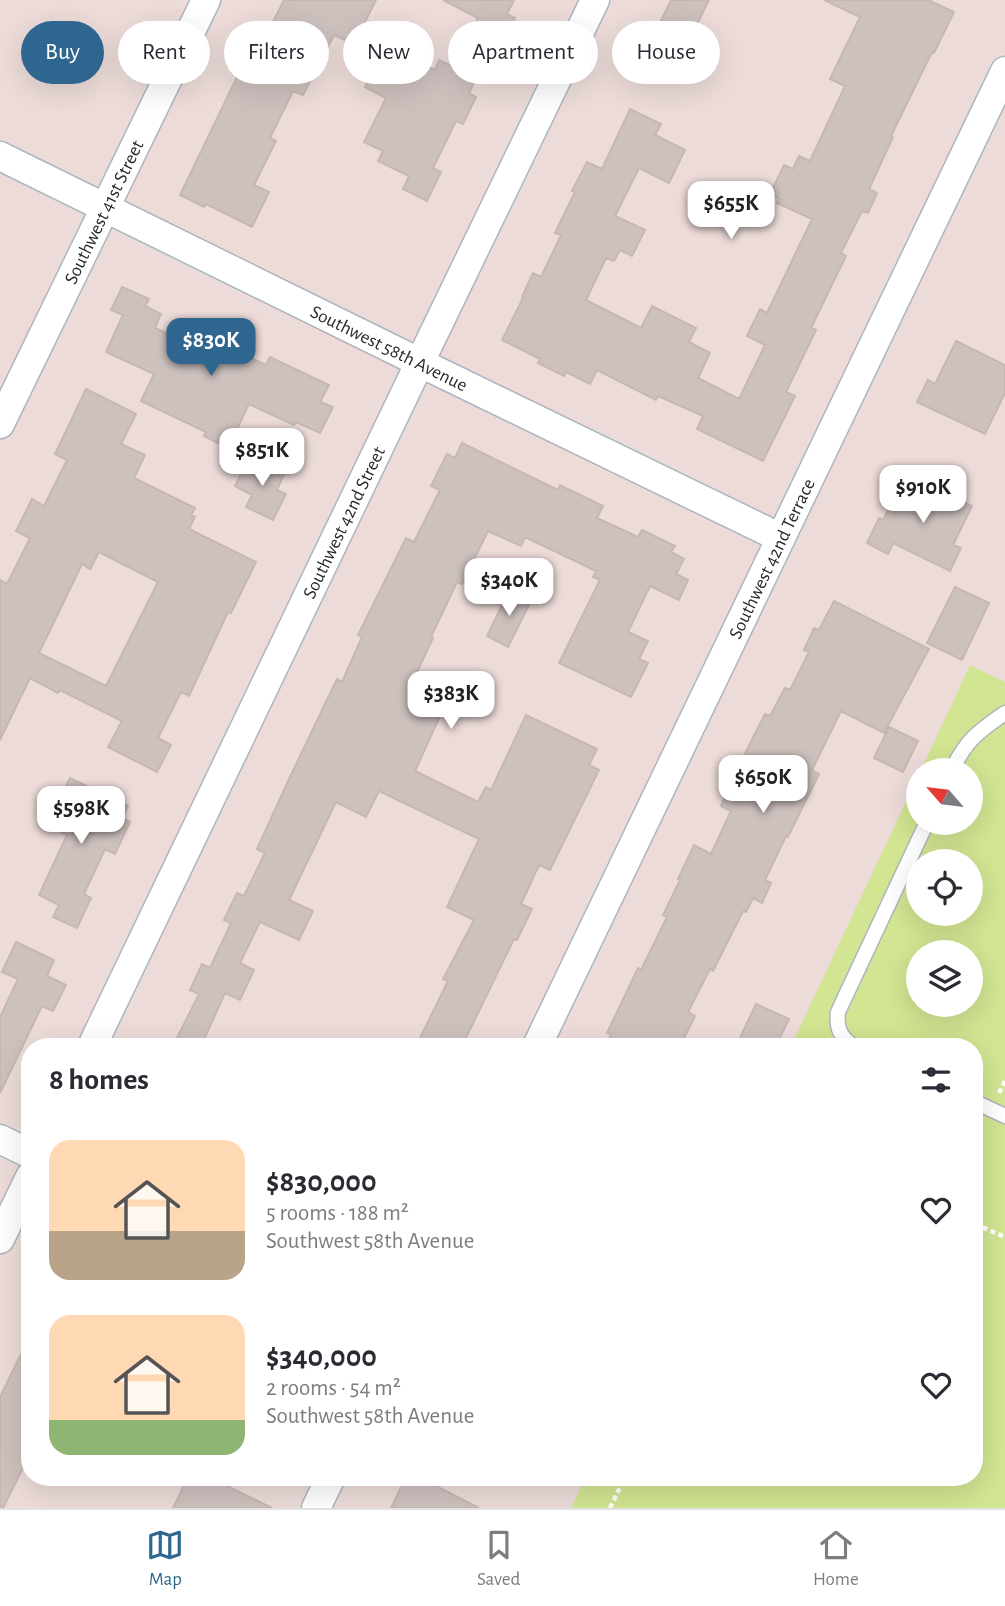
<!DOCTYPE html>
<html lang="en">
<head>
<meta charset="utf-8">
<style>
  :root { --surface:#fff; --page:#f7f7f7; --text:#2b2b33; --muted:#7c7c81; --line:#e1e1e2; --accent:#2e668f }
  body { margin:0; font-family:"Alegreya Sans",sans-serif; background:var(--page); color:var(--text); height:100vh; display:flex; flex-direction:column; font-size:26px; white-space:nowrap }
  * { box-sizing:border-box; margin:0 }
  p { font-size:23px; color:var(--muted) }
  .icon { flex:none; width:38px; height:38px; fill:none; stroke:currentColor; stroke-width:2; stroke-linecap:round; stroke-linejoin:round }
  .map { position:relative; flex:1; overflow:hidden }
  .panel { position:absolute; left:21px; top:1038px; width:962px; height:448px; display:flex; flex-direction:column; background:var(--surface); border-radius:28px; box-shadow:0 7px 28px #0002 }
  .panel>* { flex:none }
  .banner { position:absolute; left:21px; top:21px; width:964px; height:63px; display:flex; gap:14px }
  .needle { width:46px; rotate:298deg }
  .buttons { position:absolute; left:906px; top:758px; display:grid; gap:14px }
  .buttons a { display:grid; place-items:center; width:77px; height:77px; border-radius:50%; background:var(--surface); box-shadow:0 7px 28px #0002; font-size:35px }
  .price { position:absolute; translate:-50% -60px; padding:0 16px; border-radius:14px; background:#fff; color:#222; font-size:23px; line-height:46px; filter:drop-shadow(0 2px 4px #0008) }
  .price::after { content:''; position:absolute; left:50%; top:42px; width:21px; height:16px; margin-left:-10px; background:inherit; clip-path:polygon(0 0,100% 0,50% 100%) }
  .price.active { background:var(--accent); color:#fff }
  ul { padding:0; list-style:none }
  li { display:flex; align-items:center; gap:21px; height:175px; padding:0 28px }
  li span { display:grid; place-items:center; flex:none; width:196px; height:140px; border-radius:21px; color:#555 }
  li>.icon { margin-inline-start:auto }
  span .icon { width:84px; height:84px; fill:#fffc; stroke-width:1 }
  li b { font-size:30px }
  h2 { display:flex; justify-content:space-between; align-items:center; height:84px; padding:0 28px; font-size:30px }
  .chip { padding:0 24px; border-radius:32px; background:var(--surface); box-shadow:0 7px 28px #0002; font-size:24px; line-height:63px }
  .chip.active { background:var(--accent); color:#fff }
  .tabs { display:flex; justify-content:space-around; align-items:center; height:98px; border-top:2px solid var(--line); background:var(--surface); font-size:19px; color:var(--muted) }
  .tabs a { display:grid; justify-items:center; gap:4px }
  .tabs .active { color:var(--accent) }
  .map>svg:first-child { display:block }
</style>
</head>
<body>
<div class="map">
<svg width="1005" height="1508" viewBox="0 0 1005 1508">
  <rect width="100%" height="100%" fill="#ecdbd9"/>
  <!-- park -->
  <path fill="#d1e592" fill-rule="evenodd" d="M970,665l35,17v826h-434l15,-31h389v-431h-184l128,-272v48h52v-52h-50zM919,861h52v53h-52zM919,952h52v52h-52z"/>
  <!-- building -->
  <path fill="#cdc1be" stroke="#c7b7b3" stroke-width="2" fill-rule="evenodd" d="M284,0h92l-22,44 -20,-9 -31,60 -10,-4 -23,47 6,3 -22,44 15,7 -17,35 -46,-23 -2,3 -24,-12 73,-151 7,4z
    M443,0h71l-7,14 8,4 -13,28 -8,-5 -25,52 7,4 -13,27 -7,-3 -23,47 8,4 -14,29 -24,-12 6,-13 -31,-15 5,-10 -19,-9 22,-44 -21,-11 16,-32 39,20 5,-9 10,4 4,-10 15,7 24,-49z
    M671,0h38l-36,72 -30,-14z
    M824,0h104l26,12 -20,41 -2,-1 -41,84 2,1 -24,52 8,4 -9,20 -6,-2 -21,42 5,3 -35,72 5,2 -30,62 9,4 -32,65 -66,-32 6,-13 -45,-20 -2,4 -59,-30 -7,14 -24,-12 -2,4 -26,-13 2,-4 -38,-19 21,-42 -1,-1 11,-24 8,4 20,-42 -6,-2 20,-41 -3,-1 15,-29 15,7 28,-60 31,15 -6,11 30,15 -16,33 -30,-15 -24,48 30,14 -13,26 -12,-6 -6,11 -8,-3 -20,42 55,28 11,-22 44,22 -7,14 21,11 -12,25 41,21 26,-54 -18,-9 13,-27 7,4 45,-94 -35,-16 2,-4 -9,-5 14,-29 9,4 6,-13 11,5 35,-75 -15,-7 30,-62z
    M122,287l27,12 -4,7 16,8 -6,14 75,35 6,-12 30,14 4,-8 59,28 -9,17 13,5 -13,26 -24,-11 -2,3 -45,-21 -21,44 -24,-12 2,-4 -65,-31 13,-27 -48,-22 17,-37 -12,-5z
    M956,341l49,24v28l-20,41 -68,-32 11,-22 7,4z
    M86,389l50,25 -15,30 24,11 -11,23 61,30 -4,7 4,2 -6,12 67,33 -25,51 -3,-1 -39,84 -8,-4 -23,46 13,7 -14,27 -49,-25 14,-26 -62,-31 -2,3 -28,-15 -30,62v-160l7,4 23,-46 -14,-7 16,-32 12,7 23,-46 -12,-6zM99,552l59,30 -52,104 -67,-33 43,-89 8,5z
    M462,443l96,47 2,-5 43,21 -6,12 41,19 4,-7 33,16 -4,6 13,7 -8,15 12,6 -9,20 -29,-14 -22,46 20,9 -9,18 9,4 -17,34 -72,-34 41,-83 -7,-3 3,-6 -71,-34 -4,9 -33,-15 -26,53 -5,-2 -26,55 2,1 -23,49 36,16 -31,68 63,31 8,-15 5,3 35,-75 71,34 -8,16 10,5 -49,100 -11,-5 -18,39 11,5 -15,31 -3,-1 -52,107h-46l32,-65 -5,-2 31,-59 -27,-13 32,-68 -100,-48 -13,26 -30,-15 -47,98 24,11 -14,29 -39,-18 -20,41 14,7 -14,30 -15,-7 -24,53h-28l26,-52 -9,-4 12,-26 8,4 21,-45 -7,-3 13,-27 7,3 21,-43 -8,-4 32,-70 48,-100 5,3 20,-45 -4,-2 48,-97 8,4 26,-52 -9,-4 16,-32 8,4z
    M249,457l35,17 -7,16 9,4 -13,26 -27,-13 6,-12 -17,-9z
    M914,481l32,16 2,-3 24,12 -19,39 8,3 -11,23 -57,-28 -5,11 -21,-11 12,-25 4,2 14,-26 8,4z
    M955,587l34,16 -27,57 -35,-17z
    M510,589l22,10 -24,48 -21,-11z
    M834,601l95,48 -45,84 -43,-22 -29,59 7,4 -31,63 -2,-1 -21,44 6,3 -9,20 -9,-5 -7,14 -3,-1 -30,60 -3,-2 -22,43 7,4 -15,30h-74l5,-12 -4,-1 31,-65 3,2 26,-53 -4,-2 17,-35 -2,-1 16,-34 17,9 20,-43 -10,-5 18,-41 26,-51 5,2 15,-28 5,2 19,-38 -5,-2 10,-22 5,2z
    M889,727l29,14 -15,31 -29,-14z
    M70,778l58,28 -6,12 8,4 -15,32 -10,-5 -21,45 7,4 -14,30 -24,-11 6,-12 -20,-10 28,-60 -20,-10z
    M16,942l38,18 -7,16 19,9 -13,26 -11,-5 -42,87v-76l18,-38 -16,-7z
    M756,1004l33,15 -13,27h-40z
    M30,1336v118l-27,54h-3v-111z
    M188,1477h21l63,31h-99z
    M406,1477h27l-3,6 49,25h-88z"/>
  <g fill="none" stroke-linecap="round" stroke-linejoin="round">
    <!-- lane casing -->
    <g stroke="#adb6bd" stroke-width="17">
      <path id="lane" d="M952,770c14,-30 27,-39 53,-57
        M853,1046c-13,-9 -17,-19 -15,-34l89,-190
        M975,1102l30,14"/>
    </g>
    <!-- street casing -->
    <g stroke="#adb6bd" stroke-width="31">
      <g id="street">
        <path id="s1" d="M0,156l441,217 340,165"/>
        <path id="s2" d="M0,424l206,-424"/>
        <path id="s3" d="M92,1046l328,-684 175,-362"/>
        <path id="s4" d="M537,1046l468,-975"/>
        <path d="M0,1139l30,15"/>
        <path d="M0,1239l30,-62"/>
        <path d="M316,1508l15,-31"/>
      </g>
    </g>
    <!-- path -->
    <path stroke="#fff" stroke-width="4.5" stroke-dasharray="5 3.5" stroke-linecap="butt" d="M999,1093l6,-12
      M975,1224l30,13
      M610,1508l15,-31"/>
    <!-- lane -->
    <use href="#lane" stroke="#fff" stroke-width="14"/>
    <!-- street -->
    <use href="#street" stroke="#fff" stroke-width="28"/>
  </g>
  <g text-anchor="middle" stroke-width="7" stroke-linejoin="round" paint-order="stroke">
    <!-- street labels -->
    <g font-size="19" fill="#282828" stroke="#fff">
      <text dy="7" stroke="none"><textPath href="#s2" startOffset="236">Southwest 41st Street</textPath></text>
      <text dy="7" stroke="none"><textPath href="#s1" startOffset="434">Southwest 58th Avenue</textPath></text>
      <text dy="7" stroke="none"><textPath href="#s3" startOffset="581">Southwest 42nd Street</textPath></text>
      <text dy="7" stroke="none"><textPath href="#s4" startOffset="541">Southwest 42nd Terrace</textPath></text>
    </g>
  </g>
</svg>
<div class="buttons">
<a><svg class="needle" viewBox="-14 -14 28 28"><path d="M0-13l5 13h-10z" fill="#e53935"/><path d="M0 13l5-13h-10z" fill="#7c7c81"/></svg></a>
<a><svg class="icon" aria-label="locate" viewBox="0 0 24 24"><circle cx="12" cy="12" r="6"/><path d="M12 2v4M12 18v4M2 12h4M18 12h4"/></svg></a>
<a><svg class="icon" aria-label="layers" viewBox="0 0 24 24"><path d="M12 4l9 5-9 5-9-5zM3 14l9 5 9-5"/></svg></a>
</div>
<b class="price" style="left:731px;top:241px">$655K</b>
<b class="price active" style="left:211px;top:378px">$830K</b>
<b class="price" style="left:262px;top:488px">$851K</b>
<b class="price" style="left:923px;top:525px">$910K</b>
<b class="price" style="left:509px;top:618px">$340K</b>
<b class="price" style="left:451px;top:731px">$383K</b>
<b class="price" style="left:763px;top:815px">$650K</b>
<b class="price" style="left:81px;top:846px">$598K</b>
<div class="banner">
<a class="chip active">Buy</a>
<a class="chip">Rent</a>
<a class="chip">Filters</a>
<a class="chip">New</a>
<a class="chip">Apartment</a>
<a class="chip">House</a>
</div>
<section class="panel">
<h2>8 homes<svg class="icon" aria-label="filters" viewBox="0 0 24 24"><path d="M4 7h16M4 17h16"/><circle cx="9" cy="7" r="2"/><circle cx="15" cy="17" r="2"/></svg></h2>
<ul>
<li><span style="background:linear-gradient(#ffd9b3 65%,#b9a48a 0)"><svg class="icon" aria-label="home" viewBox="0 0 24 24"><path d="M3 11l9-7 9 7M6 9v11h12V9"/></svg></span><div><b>$830,000</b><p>5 rooms · 188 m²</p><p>Southwest 58th Avenue</p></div><svg class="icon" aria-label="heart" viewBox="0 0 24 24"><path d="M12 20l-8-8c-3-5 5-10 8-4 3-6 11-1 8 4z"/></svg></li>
<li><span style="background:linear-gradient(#ffd9b3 75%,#8fb573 0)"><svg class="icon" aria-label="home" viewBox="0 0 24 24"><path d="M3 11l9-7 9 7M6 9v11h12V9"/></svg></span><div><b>$340,000</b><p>2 rooms · 54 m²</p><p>Southwest 58th Avenue</p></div><svg class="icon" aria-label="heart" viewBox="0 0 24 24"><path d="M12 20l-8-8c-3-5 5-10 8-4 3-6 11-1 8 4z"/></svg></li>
</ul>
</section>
</div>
<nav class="tabs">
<a class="active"><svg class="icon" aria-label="map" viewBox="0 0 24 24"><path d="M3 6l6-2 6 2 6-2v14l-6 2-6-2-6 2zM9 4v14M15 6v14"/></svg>Map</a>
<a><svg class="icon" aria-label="saved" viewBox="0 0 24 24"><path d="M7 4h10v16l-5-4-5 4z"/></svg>Saved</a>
<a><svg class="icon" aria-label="home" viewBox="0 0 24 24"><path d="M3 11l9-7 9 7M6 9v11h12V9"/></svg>Home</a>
</nav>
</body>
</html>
